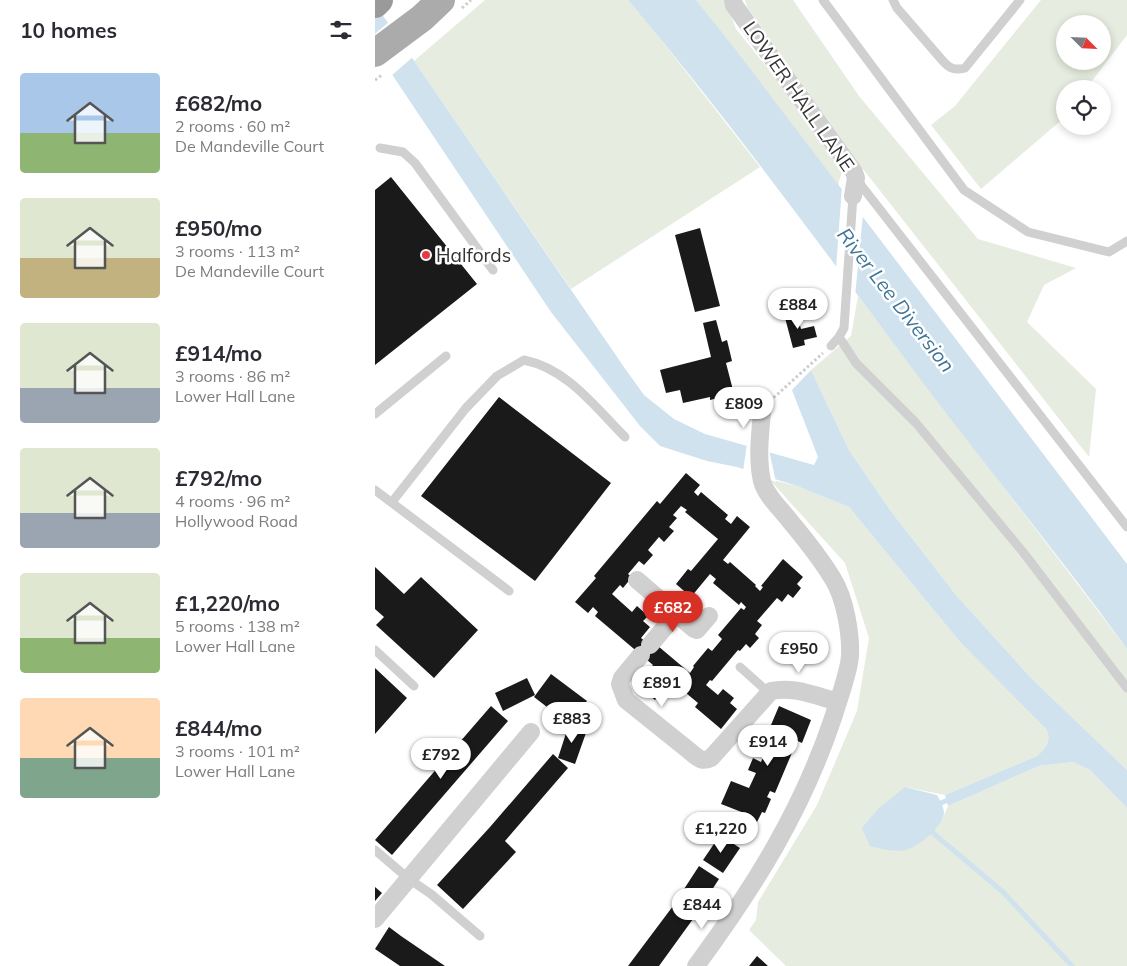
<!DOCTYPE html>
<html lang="en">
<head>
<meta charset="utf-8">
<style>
  :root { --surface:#fff; --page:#f7f7f7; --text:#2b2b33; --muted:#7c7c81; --accent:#d93025 }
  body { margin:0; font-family:Mulish,sans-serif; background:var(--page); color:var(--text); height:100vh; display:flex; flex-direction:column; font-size:19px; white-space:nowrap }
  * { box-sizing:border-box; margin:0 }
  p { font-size:16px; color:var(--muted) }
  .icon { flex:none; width:28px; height:28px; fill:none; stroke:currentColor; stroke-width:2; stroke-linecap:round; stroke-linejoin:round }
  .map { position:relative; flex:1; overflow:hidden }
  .drawer { display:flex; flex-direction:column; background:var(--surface); width:375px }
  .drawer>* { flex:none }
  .needle { width:32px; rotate:114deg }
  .buttons { position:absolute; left:681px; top:15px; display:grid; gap:10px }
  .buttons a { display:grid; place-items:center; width:55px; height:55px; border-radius:50%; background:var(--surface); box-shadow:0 2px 8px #0003; font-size:25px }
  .price { position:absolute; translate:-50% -42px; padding:0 11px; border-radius:18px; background:#fff; color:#222; font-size:16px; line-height:32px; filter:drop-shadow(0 1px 2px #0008) }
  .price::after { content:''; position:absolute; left:50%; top:30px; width:15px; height:11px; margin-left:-8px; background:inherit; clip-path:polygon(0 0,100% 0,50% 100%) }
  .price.on { background:var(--accent); color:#fff }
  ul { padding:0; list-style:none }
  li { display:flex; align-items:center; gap:15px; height:125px; padding:0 20px }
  li span { display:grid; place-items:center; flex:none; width:140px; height:100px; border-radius:5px; color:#555 }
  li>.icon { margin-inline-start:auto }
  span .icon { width:60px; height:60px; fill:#fffc; stroke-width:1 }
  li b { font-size:21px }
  h2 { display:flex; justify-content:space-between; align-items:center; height:60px; padding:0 20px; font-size:21px }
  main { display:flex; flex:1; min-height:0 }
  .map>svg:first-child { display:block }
</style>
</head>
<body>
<main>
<section class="drawer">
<h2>10 homes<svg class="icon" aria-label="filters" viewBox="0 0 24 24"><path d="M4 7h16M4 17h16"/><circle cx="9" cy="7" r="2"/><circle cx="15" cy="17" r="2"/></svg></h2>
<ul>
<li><span style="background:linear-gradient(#a9c7e8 60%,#8fb573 0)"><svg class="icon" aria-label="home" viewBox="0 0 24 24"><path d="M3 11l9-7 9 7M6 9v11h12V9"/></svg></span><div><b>£682/mo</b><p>2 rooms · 60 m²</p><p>De Mandeville Court</p></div></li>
<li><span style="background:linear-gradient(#dfe7d0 60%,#c2b280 0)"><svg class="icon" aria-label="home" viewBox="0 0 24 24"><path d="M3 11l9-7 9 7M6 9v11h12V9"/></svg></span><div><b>£950/mo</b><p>3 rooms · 113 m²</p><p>De Mandeville Court</p></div></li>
<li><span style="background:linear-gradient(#dfe7d0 65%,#9aa5b1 0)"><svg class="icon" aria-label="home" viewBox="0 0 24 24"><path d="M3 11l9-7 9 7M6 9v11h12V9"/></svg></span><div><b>£914/mo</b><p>3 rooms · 86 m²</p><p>Lower Hall Lane</p></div></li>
<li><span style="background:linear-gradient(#dfe7d0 65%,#9aa5b1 0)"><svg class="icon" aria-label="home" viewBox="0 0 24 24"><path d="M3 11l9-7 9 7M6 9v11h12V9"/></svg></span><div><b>£792/mo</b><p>4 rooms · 96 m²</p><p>Hollywood Road</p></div></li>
<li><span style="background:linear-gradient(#dfe7d0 65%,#8fb573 0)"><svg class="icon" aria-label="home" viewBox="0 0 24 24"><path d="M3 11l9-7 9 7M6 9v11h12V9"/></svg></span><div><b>£1,220/mo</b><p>5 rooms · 138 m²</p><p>Lower Hall Lane</p></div></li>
<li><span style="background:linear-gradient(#ffd9b3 60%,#7fa58c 0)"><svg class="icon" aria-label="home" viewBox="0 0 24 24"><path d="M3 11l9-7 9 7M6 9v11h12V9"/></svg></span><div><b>£844/mo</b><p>3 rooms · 101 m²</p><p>Lower Hall Lane</p></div></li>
</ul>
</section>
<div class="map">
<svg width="752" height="966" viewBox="0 0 752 966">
  <rect width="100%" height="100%" fill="#fff"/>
  <!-- grass -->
  <path fill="#e6ecdf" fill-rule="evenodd" d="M110,0h143l31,37 101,130 -189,122 -157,-228z
    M321,0h29l11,29 66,82 40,61 -4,13z
    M370,0h48l66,96 119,143 98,29 -32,17 -17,37 69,67 -7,68 -226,-288 -116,-162z
    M666,0h86v35l-41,54h-21l-1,29 -83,71 -50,-64 24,-19zM690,24h38v37h-38z
    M483,296l269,353v121l-96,-92 -75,-83 -66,-85 -41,-60 -38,-80 40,-34z
    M394,479l28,7 52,21 111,135 86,87c6,12 0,19 -9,27l-92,39 -40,-8 37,33 6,-14 91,-40 34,-4 17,8 37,38v158h-341l-37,-36 7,-10 2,-18 59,-97 40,-94 12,-73 -24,-75z"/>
  <!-- water -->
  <path fill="#cfe2ee" d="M253,0h68l39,49 392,515v85c-65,-90 -136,-176 -203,-265 -97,-129 -192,-261 -296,-384z
    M0,4l251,366 18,25 30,24 31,15 109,31 4,-8 -26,-67 19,-20 38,80 41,60 66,85 75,83 96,92v38l-37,-38 -17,-8 -34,4 -91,40 -3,-11 92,-39c9,-8 15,-15 9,-27l-86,-87 -111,-135 -52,-21 -60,-19 -30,-6 -47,-15 -20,-20 -89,-114 -176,-263z
    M530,787l32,8c3,5 7,12 7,18 -1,13 -24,32 -35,36 -12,4 -27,0 -39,-3l-8,-18 16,-19z"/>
  <!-- pier -->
  <path fill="#fff" d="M15,21l24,35 -23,20 -16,-23v-19z
    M467,186l21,28 -8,82 -19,-27z
    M372,444l22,6 7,32 -33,-11z"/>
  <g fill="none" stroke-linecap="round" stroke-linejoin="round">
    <!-- stream -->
    <path stroke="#cfe2ee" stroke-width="5" d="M566,803l11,-5
      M558,833l70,59 69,74"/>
  </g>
  <!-- building -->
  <path fill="#1a1a1a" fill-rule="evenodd" d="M16,177l86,107 -102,81v-175z
    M325,228l20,78 -25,6 -20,-77z
    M421,311l5,18 13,-3 3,11 -13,3 1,5 -12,3 -9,-34z
    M341,320l6,22 5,-2 5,21 -6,2 8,31 -24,6v-3l-27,6 -3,-13 -14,3 -6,-23 51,-13 -8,-34z
    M124,397l112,86 -76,98 -114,-85z
    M311,473l14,12 -6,7 4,4 3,-4 27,23 -3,4 6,5 6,-8 13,11 -27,33 5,4 2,-2 26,23 -1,1 5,5 3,-4 -2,-1 22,-27 20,18 -6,7 4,4 -8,10 -5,-4 -6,8 -5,-4 -20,23 5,4 -7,9 4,4 -9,10 -4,-4 -6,7 -2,-1 -26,31 -2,-1 -4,5 12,10 5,-6 11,9 -4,5 7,6 -16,20 -26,-22 3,-4 -30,-25 -4,5 3,3 -12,14 -20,-17 12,-15 2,2 4,-5 -58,-49 3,-4 -5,-5 -5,6 -13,-11 21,-24 -2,-2 63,-75 3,3zM306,506l6,4 -2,2 33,27 -27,32 -3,-2 -12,15 15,13 19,-23 6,5 -3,4 26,22 2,-3 5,5 -2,3 -3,-2 -23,27 4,4 -10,12 -4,-3 -15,18 1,1 -4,6 -32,-27 -3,3 -14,-11 9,-11 -7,-6 5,-5 -11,-10 -5,6 -20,-18 8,-9 3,3 9,-11 -4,-3 11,-13 5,4 9,-10 -5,-5 11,-13 5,5 10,-11 -5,-4 8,-9 -4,-3z
    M0,567l29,27 17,-17 57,53 -44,48 -58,-53 8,-8 -9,-8z
    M0,668l32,30 -32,36z
    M176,674l36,27 -18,23 -35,-27z
    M152,678l8,17 -32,16 -8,-18z
    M116,706l17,15 -116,134 -17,-15z
    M404,706l32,14 -9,23 -11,-5 -3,8 6,2 -19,45 -5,-2 -3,6 4,2 -6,14 -3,-1 -6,12 -14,-6 2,-5 -23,-9 10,-23 18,7 7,-15 -8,-3 5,-12 8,4 15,-35 -5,-2z
    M194,724l18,6 -12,34 -17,-6z
    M178,754l15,14 -63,73 11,11 -53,57 -26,-24 53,-58z
    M345,835l20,13 -17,25 -20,-13z
    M324,866l20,13 -26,40 -34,47h-31l45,-60z
    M0,887l7,6 -7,8z
    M14,927l12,9 44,30h-45l-25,-17z
    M382,956l11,10h-19z"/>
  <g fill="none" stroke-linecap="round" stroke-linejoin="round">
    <!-- path -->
    <path stroke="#cdcdcd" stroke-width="3" stroke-dasharray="2.5 2.5" stroke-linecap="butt" d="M87,8l9,-8
      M0,80l7,-5
      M395,401l53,-48"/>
    <!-- lane -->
    <path stroke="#d0d0d0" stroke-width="9" d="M448,0l141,190 64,42 81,20 18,-11
      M518,0l4,8 45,52c7,8 12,11 23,8l55,-68
      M5,148l23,4 12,11 78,107
      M482,180l270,347
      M464,337l17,26 60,60 107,129 104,136
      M456,346l8,-9 5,-9 9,-132
      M0,414l71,-58
      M0,490l134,101
      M17,502l74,-94 31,-32 27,-16c44,9 71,47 101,77
      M0,650l39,36
      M365,667l29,26
      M0,850l34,29 22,15 49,42"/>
    <!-- street -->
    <path stroke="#d0d0d0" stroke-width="18" d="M358,0l1,5 120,167 2,6 -3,18
      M262,580l57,49 3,1 12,-14
      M275,645l26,-31
      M266,655l-19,23 -2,6 6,16 66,53c7,6 10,9 19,5l60,-67c23,-5 45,5 67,11
      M0,919l156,-187
      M321,966c59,-80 107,-157 138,-251 5,-17 15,-43 16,-59 1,-22 -5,-58 -17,-77 -12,-20 -28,-40 -43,-58 -9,-12 -24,-25 -28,-40 -5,-22 -2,-47 0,-68"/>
    <!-- primary -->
    <path stroke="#ababab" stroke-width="28" d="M0,53l47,-35 19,-18"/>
    <!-- highway -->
    <path stroke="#9a9a9a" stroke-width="28" d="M0,4l4,-4"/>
  </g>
  <!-- markers -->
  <circle fill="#e63946" stroke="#fff" stroke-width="2" cx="51" cy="255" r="5"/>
  <g text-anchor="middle" stroke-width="5" stroke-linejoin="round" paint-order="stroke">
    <!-- street labels -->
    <g font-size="19" fill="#333" stroke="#fff">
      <text transform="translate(424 96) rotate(55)" y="7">LOWER HALL LANE</text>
    </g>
    <!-- poi labels -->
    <g font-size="19" fill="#333" stroke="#fff" text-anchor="start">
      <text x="61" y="262">Halfords</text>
    </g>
    <!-- water labels -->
    <g font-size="20" font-style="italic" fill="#3f7597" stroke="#fff">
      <text transform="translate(521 300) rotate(52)" y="7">River Lee Diversion</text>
    </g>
  </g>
</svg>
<div class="buttons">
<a><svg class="needle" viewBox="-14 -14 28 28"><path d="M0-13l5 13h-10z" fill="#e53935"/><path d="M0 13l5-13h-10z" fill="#7c7c81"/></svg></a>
<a><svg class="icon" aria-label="locate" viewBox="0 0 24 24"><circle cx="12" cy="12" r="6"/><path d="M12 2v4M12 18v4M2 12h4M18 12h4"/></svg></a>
</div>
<b class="price" style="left:423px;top:330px">£884</b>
<b class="price" style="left:369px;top:429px">£809</b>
<b class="price on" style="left:298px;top:633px">£682</b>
<b class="price" style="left:424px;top:674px">£950</b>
<b class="price" style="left:287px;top:708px">£891</b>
<b class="price" style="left:197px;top:744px">£883</b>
<b class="price" style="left:393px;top:767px">£914</b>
<b class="price" style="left:66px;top:780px">£792</b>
<b class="price" style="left:346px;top:854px">£1,220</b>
<b class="price" style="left:327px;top:930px">£844</b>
</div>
</main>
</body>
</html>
